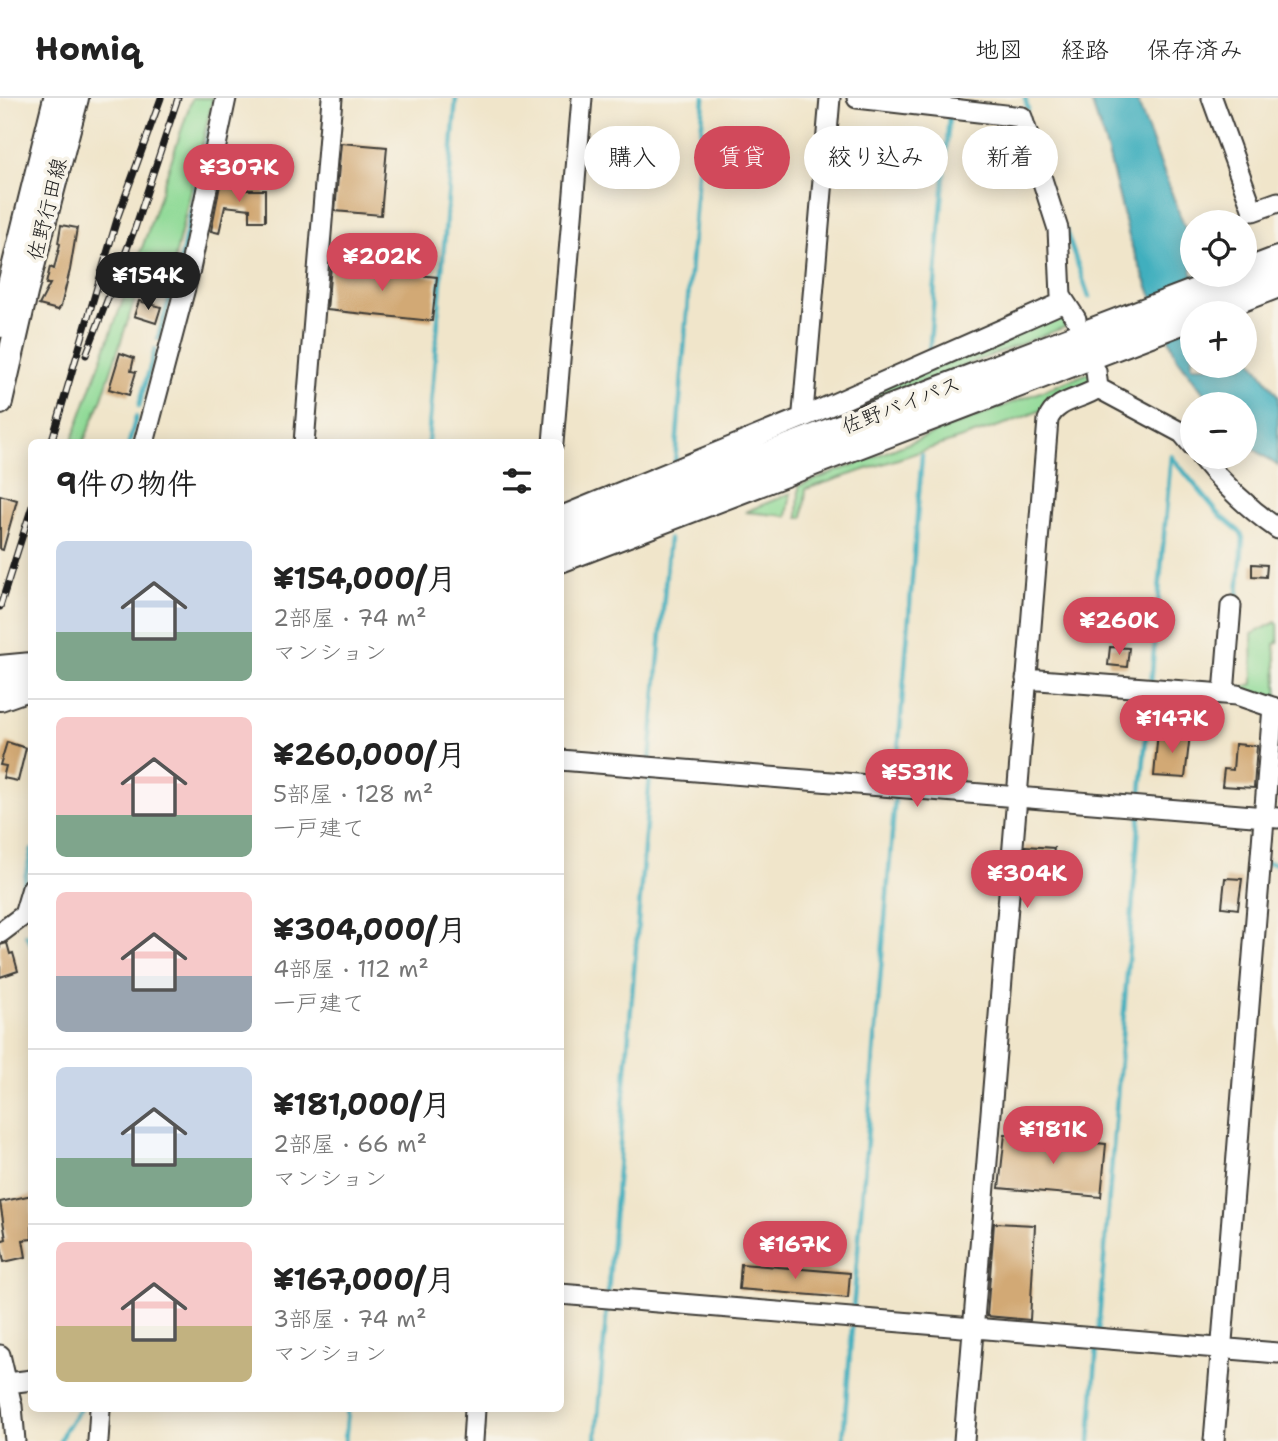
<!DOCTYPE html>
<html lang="ja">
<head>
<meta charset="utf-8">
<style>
  :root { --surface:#fff; --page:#f6f6f6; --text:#222; --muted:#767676; --line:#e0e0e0; --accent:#d1495b }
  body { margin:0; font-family:"Shantell Sans","Klee One",sans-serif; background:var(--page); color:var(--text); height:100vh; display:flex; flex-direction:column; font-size:26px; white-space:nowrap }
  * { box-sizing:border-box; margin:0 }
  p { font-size:23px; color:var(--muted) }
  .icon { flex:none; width:38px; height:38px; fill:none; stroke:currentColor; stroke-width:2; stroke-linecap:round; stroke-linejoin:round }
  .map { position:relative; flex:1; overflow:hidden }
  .panel { position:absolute; left:28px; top:341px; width:536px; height:973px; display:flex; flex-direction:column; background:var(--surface); border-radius:10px; box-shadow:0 4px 18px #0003 }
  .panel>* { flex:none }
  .guide { position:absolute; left:584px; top:28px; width:588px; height:63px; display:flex; gap:14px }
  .buttons { position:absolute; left:1180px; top:112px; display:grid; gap:14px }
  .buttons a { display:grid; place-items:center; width:77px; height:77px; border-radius:50%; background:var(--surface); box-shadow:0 4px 18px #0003; font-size:35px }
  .price { position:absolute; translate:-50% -60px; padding:0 16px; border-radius:24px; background:var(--accent); color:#fff; font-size:23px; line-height:46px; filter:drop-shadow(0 2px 4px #0008) }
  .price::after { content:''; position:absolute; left:50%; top:42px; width:21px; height:16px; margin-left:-10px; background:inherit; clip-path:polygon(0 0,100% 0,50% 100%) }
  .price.active { background:#222; color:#fff }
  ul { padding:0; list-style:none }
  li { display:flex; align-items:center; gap:21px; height:175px; padding:0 28px }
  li+li { border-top:2px solid var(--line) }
  li span { display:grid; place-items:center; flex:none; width:196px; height:140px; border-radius:10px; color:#555 }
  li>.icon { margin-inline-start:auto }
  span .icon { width:84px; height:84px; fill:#fffc; stroke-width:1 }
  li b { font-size:30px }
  h2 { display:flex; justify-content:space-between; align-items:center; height:84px; padding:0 28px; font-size:30px }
  .chip { padding:0 24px; border-radius:32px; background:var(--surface); box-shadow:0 4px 18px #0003; font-size:24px; line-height:63px }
  .chip.active { background:var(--accent); color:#fff }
  header { display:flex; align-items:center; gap:42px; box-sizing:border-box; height:98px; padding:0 35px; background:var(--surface); border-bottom:2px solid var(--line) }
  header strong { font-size:33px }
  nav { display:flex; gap:38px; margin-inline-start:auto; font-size:24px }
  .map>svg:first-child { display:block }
</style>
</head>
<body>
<header>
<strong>Homiq</strong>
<nav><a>地図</a><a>経路</a><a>保存済み</a></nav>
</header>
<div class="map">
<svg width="1278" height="1343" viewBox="0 0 1278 1343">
  <rect width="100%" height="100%" fill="#f7f3e8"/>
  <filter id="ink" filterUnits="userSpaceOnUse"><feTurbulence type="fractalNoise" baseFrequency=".0143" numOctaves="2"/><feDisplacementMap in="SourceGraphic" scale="14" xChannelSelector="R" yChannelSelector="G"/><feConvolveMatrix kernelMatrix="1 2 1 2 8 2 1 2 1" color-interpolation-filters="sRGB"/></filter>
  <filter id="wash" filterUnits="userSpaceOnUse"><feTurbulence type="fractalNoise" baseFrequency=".00686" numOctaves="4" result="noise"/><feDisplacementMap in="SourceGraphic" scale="28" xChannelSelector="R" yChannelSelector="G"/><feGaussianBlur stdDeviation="1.57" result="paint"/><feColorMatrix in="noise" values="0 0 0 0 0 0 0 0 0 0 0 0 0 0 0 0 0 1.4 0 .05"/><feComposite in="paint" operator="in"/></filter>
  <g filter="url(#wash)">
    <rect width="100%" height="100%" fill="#f0e5ca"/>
    <!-- green -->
    <path fill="#90da97" stroke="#567b5a" stroke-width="2" d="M192,0h21l-47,197 -28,-5 -37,111 -18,42h-12l76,-209z
      M1058,212l15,14 -219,84 -115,39z
      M1091,274l1,9 -48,28 -33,13 -205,67 -3,29h-5l1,-32z
      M791,395l-4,23 -42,-4z
      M1276,524l2,3v18l-3,1 3,61 -46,-15 21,-6 -1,-50z"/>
    <!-- water -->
    <path fill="#41afbe" stroke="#2e666d" stroke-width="2" d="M1090,0h46l56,149v28h14l-14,38v53h52v-17l34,47v70l-34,-24v-38h-32l-36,-48 -45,-111 -24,-96z"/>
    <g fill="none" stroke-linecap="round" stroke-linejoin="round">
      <!-- stream -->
      <path stroke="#41afbe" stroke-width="4.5" d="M1025,0l3,11
        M1066,133l23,66
        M158,240l21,-72 31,-137
        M929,257l20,-238
        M139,308l16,-57
        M129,345l7,-26
        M428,345l28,-345
        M1171,358l47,57 23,20 2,5 -6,67
        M675,365l29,-365
        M1151,586l20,-229
        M650,662l19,-221
        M896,681l26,-324
        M1140,705l10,-110
        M1266,765l12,1
        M22,792l10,-40
        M26,837l6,9
        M608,1195l42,-519
        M853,1213l42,-514
        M1098,1235l42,-521
        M60,1343l5,-12 15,-20
        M345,1343l3,-32
        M596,1343l11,-135
        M843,1343l9,-113
        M1090,1343l7,-96"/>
    </g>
    <g id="blocks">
      <!-- building -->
      <path fill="#d2a975" d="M341,45l46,4 -6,68 -46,-4z
        M220,87l27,3 -1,2h19v31h-15v-12l-25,-3 -6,27 -8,-2z
        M61,127l16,3 -7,42 -9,36 -3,4 -19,-5 11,-21h-4l4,-17 4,2 6,-25 -2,-1z
        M331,168l106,11 -5,44 -105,-11z
        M139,203l22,6 -5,16 -22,-7z
        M120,255l14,5 -3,13 5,1 -7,23 -20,-6z
        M0,397l17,5 -14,50 -3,-1z
        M1252,466l15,1 -1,12 -14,-1z
        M1110,549l19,1 -2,19 -19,-2z
        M1158,633l32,3 -5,44 -31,-2z
        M7,644l19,6 -8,33 -15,-3 3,-12 -6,-1z
        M1235,646l22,2 -3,42 -32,-2 2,-17 9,1z
        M1025,748l29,2 -2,17 -28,-2z
        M1225,780l17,1 -4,30 -16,-2z
        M7,845l3,11 3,-1 5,18 -18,6v-32z
        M1005,1036l101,10 -5,53 -102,-9z
        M32,1097v44l-9,1 3,17 -22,5 -4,-21 6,-2 -6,-37z
        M994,1125l41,2 -5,95 -43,-4z
        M741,1166l109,9 -2,25 -109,-9z"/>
    </g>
  </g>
  <g filter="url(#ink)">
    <use href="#blocks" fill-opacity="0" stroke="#3c3a36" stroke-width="2"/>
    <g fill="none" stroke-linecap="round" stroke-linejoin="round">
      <!-- minor casing -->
      <g stroke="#3c3a36" stroke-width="23">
        <path id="minor" d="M857,0l165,19 36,112 3,67 15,23
          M1212,0l41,113 25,-9
          M1096,273l2,17 84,45 10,12
          M804,319l-1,-5 27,-314
          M144,345l46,-174 36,-171
          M304,345l28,-345
          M553,345l29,-345
          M1201,359c22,27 48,52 77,72
          M560,419l244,-100 260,-115
          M1026,581l211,16 41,14
          M1224,596l7,-88
          M560,662l718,58
          M0,835l24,-18 8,-27
          M560,1196l718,59
          M0,1257l12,51 3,35
          M8,1285l24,-3
          M98,1343l2,-32
          M473,1343l2,-32
          M964,1343l84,-1021c8,-21 33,-20 50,-32
          M1214,1343l59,-734"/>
      </g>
      <!-- major casing -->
      <g stroke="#3c3a36" stroke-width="28">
        <path id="major" d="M0,227l56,-227
          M0,304l25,-109 51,-195"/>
      </g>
      <!-- highway casing -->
      <g stroke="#3c3a36" stroke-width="32">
        <path id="highway" d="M1244,176l34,-13
          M1200,215l78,-30
          M560,438l683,-261
          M560,460l632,-242
          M0,572l32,-3
          M0,598l31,-11"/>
      </g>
      <!-- minor -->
      <use href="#minor" stroke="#fff" stroke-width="19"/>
      <!-- major -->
      <use href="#major" stroke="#fff" stroke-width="24"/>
      <!-- highway -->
      <use href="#highway" stroke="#fff" stroke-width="28"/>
      <!-- rail casing -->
      <g stroke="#1c1c1c" stroke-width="7">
        <path id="rail" d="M86,257l49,-127 43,-130
          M51,345l67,-227 43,-118
          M0,509l32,-101"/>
      </g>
      <!-- rail -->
      <use href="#rail" stroke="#f7f3e8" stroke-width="4.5" stroke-dasharray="13" stroke-linecap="butt"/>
    </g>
  </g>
  <g text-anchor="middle" stroke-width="7" stroke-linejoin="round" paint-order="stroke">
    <!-- street labels -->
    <g font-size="21" fill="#1c1c1c" stroke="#f7f3e8">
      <text transform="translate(47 111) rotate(-76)" y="7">佐野行田線</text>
      <text transform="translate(901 307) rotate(-21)" y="7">佐野バイパス</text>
    </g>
  </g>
</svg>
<div class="buttons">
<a><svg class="icon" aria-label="locate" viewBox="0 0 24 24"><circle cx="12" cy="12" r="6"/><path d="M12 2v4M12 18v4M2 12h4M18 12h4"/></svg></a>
<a>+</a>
<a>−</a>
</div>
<b class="price" style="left:239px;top:106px">¥307K</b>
<b class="price" style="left:382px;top:195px">¥202K</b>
<b class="price active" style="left:148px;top:214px">¥154K</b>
<b class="price" style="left:1119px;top:559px">¥260K</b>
<b class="price" style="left:1172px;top:657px">¥147K</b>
<b class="price" style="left:917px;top:711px">¥531K</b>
<b class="price" style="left:1027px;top:812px">¥304K</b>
<b class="price" style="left:1053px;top:1068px">¥181K</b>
<b class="price" style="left:795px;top:1183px">¥167K</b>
<div class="guide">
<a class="chip">購入</a>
<a class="chip active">賃貸</a>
<a class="chip">絞り込み</a>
<a class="chip">新着</a>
</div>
<section class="panel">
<h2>9件の物件<svg class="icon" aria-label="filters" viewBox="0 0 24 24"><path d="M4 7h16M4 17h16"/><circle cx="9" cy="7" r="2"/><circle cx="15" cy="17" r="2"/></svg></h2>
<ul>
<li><span style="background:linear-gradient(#c9d6e8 65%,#7fa58c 0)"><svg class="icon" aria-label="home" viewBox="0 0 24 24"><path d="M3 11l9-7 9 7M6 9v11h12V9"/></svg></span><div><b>¥154,000/月</b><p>2部屋 · 74 m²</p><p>マンション</p></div></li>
<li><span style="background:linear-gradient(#f6c9c9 70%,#7fa58c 0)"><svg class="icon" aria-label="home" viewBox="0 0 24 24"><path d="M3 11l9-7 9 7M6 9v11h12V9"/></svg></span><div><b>¥260,000/月</b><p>5部屋 · 128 m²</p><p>一戸建て</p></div></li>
<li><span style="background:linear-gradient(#f6c9c9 60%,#9aa5b1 0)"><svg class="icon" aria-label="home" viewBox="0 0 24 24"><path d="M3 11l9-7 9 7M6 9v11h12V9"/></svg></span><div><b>¥304,000/月</b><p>4部屋 · 112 m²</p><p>一戸建て</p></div></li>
<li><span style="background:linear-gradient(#c9d6e8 65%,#7fa58c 0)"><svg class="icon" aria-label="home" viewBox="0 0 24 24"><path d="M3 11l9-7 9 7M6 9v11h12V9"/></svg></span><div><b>¥181,000/月</b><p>2部屋 · 66 m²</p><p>マンション</p></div></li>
<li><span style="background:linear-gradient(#f6c9c9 60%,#c2b280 0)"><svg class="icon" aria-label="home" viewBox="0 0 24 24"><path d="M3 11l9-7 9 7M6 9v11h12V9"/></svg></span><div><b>¥167,000/月</b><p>3部屋 · 74 m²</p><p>マンション</p></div></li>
</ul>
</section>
</div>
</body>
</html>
